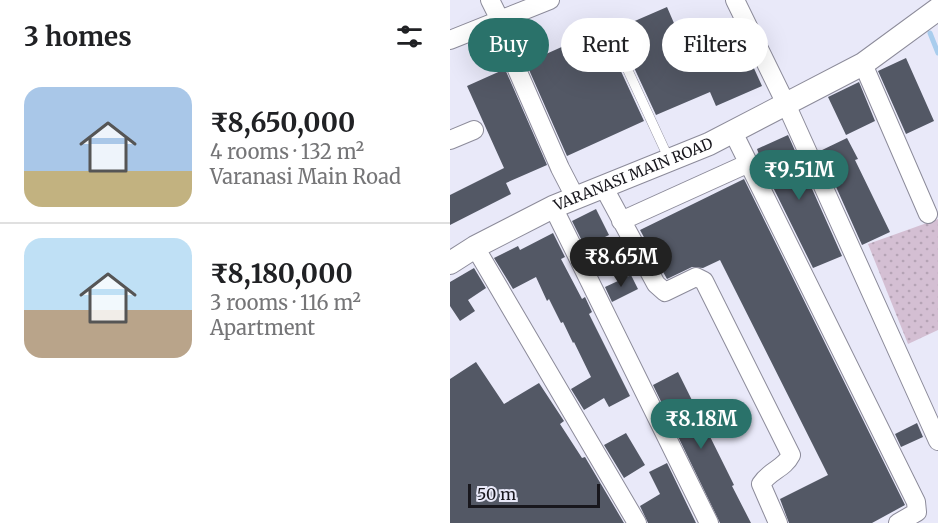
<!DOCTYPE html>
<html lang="en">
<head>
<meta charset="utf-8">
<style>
  :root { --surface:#fff; --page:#f6f6f6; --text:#202124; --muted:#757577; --line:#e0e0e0; --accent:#2a726a }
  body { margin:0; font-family:Merriweather,serif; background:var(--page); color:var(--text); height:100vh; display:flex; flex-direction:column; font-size:22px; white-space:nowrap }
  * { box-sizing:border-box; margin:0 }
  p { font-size:20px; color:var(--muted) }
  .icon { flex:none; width:33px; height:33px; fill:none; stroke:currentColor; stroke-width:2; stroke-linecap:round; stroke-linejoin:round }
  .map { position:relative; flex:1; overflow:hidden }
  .drawer { display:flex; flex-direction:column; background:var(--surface); width:450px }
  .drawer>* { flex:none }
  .banner { position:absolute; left:18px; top:18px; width:380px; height:54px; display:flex; gap:12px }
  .scale { position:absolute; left:18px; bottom:15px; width:132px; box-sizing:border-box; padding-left:6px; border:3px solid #18171d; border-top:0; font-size:16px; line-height:21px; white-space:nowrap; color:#18171d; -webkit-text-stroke:4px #e9e9f9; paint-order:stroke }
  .price { position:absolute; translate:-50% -51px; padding:0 14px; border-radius:21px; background:var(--accent); color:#fff; font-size:20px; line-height:39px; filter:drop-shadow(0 2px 3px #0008) }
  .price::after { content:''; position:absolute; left:50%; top:36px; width:18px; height:14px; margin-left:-9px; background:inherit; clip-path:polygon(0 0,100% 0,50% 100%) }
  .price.on { background:#222; color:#fff }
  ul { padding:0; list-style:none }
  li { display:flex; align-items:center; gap:18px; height:150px; padding:0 24px }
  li+li { border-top:2px solid var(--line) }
  li span { display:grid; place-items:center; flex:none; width:168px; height:120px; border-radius:18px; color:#555 }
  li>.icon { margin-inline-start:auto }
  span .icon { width:72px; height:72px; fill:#fffc; stroke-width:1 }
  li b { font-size:26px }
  h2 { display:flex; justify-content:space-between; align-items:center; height:72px; padding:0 24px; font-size:26px }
  .tag { padding:0 21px; border-radius:27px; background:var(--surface); box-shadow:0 6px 24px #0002; font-size:21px; line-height:54px }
  .tag.on { background:var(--accent); color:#fff }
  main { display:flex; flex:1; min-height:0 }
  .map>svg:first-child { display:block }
</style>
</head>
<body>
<main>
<section class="drawer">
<h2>3 homes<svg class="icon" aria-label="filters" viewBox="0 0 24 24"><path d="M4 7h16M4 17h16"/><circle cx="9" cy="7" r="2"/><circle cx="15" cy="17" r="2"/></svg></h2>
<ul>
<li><span style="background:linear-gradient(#a9c7e8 70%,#c2b280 0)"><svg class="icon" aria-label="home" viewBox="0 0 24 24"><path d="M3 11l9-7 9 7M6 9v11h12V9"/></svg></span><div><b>₹8,650,000</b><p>4 rooms · 132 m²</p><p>Varanasi Main Road</p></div></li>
<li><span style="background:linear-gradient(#bfe0f5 60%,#b9a48a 0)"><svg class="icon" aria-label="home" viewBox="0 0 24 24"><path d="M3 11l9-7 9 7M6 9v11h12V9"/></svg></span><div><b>₹8,180,000</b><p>3 rooms · 116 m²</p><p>Apartment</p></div></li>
</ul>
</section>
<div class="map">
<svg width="488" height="523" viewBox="0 0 488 523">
  <defs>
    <pattern id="grass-dots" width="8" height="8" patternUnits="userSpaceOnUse" patternTransform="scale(1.5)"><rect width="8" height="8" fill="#d4bfd3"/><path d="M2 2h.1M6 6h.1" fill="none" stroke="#b5a3b5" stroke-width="1.8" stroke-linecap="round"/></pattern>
  </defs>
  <rect width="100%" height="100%" fill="#e9e9f9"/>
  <!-- grass -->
  <path fill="url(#grass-dots)" d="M488,219v111l-30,14 -40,-100z"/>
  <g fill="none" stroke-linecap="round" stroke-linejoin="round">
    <!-- stream -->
    <path stroke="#a9cded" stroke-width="5" d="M480,33l8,20"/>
  </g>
  <!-- building -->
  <path fill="#535865" d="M217,7l16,37 50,-22 29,64 -46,20 -6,-14 -54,23 -38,-82 -4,-3z
    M145,32l2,5 9,-4v6l38,82 -77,35 -41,-93z
    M456,58l28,63 -28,13 -28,-63z
    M55,69l42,96 -41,18 5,11 -61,31v-30l54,-27 -37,-82z
    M409,82l16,39 -29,14 -18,-38z
    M338,135l54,121 -29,12 -49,-99 -7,-20z
    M397,138l11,21 -3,1 35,72 -28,13 -42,-94z
    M294,179l161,326 -33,18h-83l-9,-24 48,-24 -108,-215 -17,8 -11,-1 -25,12 -27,-49z
    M146,209l13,26 -24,12 -13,-26z
    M103,233l12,24 -4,2 21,40 3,-2 7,15 -3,2 41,82 -21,11 -5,-9 -20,12 -13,-21 20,-12 -17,-35 -1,1 -10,-21 -2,1 -12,-24 -2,2 -11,-24 -23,12 -19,-31 24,-12 2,4z
    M24,268l12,20 -18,12 7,11 -15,10 -10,-15v-24z
    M181,275l7,14 -26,13 -7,-15z
    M26,362l28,42 35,-21 25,38 -4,3 22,34 3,-1 39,66h-174v-144z
    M228,372l56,113 -2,1 19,37h-31l-67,-138z
    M467,423l6,14 -22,10 -6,-13z
    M176,433l19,32 -21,13 -20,-33z
    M217,463l29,60h-48l-8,-17 20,-12 -11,-22z"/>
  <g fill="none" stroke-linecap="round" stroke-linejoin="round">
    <!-- service casing -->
    <g stroke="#8c8b9a" stroke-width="10">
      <path id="service" d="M162,36l57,123"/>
    </g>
    <!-- minor casing -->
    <g stroke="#8c8b9a" stroke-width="20">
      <path id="minor" d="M40,0l10,20
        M285,0l51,104 152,337
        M0,40l100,-40
        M413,64l65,150
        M65,65l45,103 15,29
        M283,132l183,370 1,10 -19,11
        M0,140l24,-10
        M153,186l53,98 9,8 31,-15 8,4 87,174c-7,14 -21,15 -30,29l17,39
        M103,207l156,316
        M171,221l128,-58
        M25,247l162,276"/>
    </g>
    <!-- tertiary casing -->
    <g stroke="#8c8b9a" stroke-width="24">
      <g id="tertiary">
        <path id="s1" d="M0,263l25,-16 78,-40 156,-63 154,-80 75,-55"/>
      </g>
    </g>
    <!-- service -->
    <use href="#service" stroke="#fff" stroke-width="9"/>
    <!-- minor -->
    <use href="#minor" stroke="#fff" stroke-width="18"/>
    <!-- tertiary -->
    <use href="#tertiary" stroke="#fff" stroke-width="22"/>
  </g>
  <g text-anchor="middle" stroke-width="6" stroke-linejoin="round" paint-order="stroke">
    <!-- street labels -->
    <g font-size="15" fill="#18171d" stroke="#e9e9f9">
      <text dy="5" stroke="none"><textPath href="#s1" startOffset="204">VARANASI MAIN ROAD</textPath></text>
    </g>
  </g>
</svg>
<div class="scale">50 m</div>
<b class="price" style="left:349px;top:201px">₹9.51M</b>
<b class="price on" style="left:171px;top:288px">₹8.65M</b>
<b class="price" style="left:251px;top:450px">₹8.18M</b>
<div class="banner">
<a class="tag on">Buy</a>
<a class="tag">Rent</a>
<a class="tag">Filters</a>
</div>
</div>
</main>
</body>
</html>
